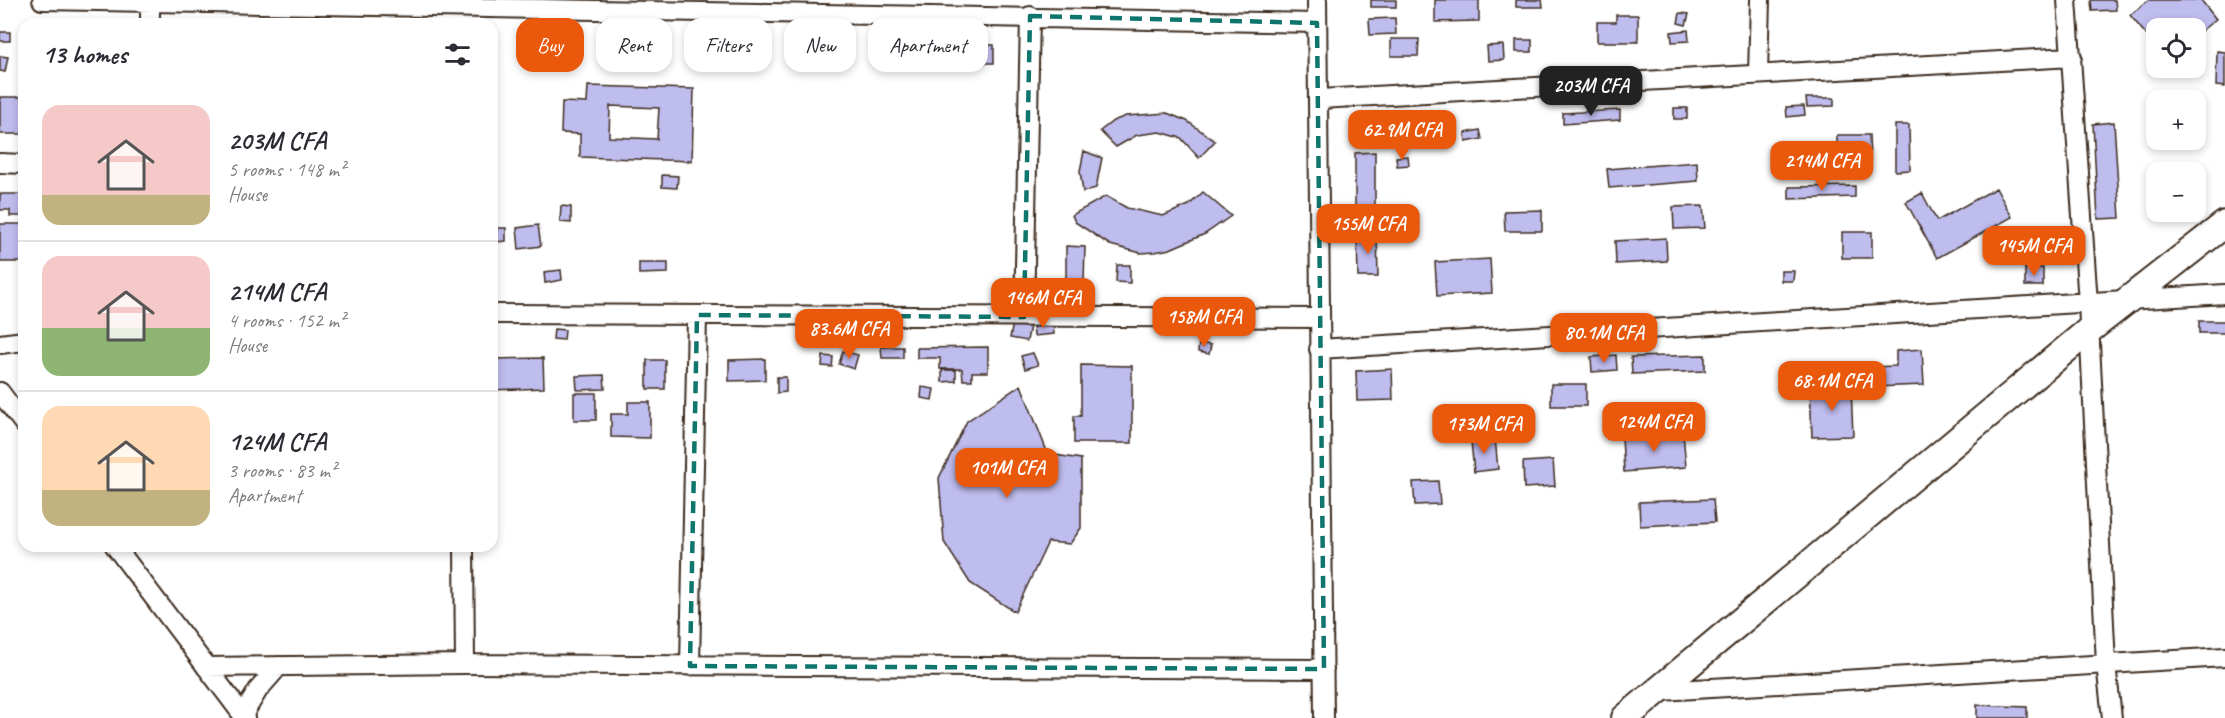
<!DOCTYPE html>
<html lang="en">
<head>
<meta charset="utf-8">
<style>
  :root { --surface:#fff; --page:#f2f2f3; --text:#2b2b33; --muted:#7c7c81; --line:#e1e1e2; --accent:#ea580c }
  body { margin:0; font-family:Caveat,sans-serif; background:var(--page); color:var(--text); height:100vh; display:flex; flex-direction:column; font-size:22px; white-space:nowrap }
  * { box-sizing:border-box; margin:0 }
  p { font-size:20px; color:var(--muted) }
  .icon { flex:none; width:33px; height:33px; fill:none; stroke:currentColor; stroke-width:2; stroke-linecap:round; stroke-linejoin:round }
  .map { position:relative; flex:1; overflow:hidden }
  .sheet { position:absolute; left:18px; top:18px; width:480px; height:534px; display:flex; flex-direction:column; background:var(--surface); border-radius:18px; box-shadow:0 3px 9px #0003 }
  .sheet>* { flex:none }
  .banner { position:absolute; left:516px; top:18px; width:570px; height:54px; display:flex; gap:12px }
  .controls { position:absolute; left:2146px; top:18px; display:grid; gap:12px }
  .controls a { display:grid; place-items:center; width:60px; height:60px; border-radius:12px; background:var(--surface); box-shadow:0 3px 9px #0003; font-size:30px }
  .price { position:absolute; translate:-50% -51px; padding:0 14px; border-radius:12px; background:var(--accent); color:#fff; font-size:20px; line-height:39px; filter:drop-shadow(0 2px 3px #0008) }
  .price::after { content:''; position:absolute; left:50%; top:36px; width:18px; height:14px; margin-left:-9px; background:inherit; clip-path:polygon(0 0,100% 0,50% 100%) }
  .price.on { background:#222; color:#fff }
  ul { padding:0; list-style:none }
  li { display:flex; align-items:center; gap:18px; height:150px; padding:0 24px }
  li+li { border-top:2px solid var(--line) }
  li span { display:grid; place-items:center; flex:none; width:168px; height:120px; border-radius:18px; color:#555 }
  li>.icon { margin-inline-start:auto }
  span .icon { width:72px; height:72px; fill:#fffc; stroke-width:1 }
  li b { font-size:26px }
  h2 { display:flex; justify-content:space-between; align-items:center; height:72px; padding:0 24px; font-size:26px }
  .chip { padding:0 21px; border-radius:18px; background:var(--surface); box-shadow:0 3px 9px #0003; font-size:21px; line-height:54px }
  .chip.on { background:var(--accent); color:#fff }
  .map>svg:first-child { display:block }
</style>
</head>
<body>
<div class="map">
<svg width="2225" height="718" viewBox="0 0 2225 718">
  <rect width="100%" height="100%" fill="#fff"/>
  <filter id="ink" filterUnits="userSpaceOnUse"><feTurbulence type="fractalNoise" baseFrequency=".0167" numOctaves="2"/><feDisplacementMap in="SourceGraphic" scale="12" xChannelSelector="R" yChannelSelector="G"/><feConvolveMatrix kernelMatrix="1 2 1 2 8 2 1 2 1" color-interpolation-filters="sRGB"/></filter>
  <g filter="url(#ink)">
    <!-- building -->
    <path fill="#bfbcee" stroke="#3b2a1e" stroke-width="1.5" fill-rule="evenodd" d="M1371,0h25v7h-25z
      M1435,0h44v21l-44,1z
      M1516,0h26l1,7h-27z
      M2091,0h24l1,10 -24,1z
      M2149,0h52l15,19 -20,16v-7h-39v20l-27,-33z
      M1680,13l9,1 -3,11 -8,-2z
      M1616,15h22v27h-41v-20h19z
      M1395,18l1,16 -26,1 -1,-16z
      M1688,30l1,11 -17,1 -1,-10z
      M0,32h10v9h-10z
      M1391,39h28l-1,17h-27z
      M1516,40h16v12h-16z
      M963,45h31v18h-30z
      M1503,45l1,15 -16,1 -1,-15z
      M2217,51l8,1v35l-9,-1z
      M0,56l8,1 -3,15 -5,-1z
      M588,86l106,3 -2,72 -112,-4v-23l-19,-1 1,-31 25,1zM610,106l49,2 -2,31 -48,-2z
      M0,97h24v37h-24z
      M1806,98h28v8l-27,1z
      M1804,106l1,9 -18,2 -1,-10z
      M1674,108h13v11h-13z
      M1620,110v10l-57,4v-11z
      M1167,113l20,8 28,20 -16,17 -18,-20 -21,-6 -23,3 -21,12 -16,-16 13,-10 13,-5z
      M2114,122l6,96 -22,1 -5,-95z
      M1895,125h14l1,45 -15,1z
      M1480,130l2,9 -16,3 -1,-9z
      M1837,135h32l1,25h-33z
      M1084,151l18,7 -6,30 -13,4 -3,-21z
      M1375,152v57h-20v-56z
      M1408,156l1,9 -12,1 -1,-9z
      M1697,162l1,19 -89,7 -2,-19z
      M662,175l16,1 -1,12 -15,-1z
      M1855,186v11l-66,2v-12z
      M1996,188l16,29 -75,41 -31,-56 16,-9 15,28z
      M1203,192l28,24 -26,18 -35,15 -15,3 -14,1 -31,-8 -35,-23 -3,-7 34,-19 21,12 36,8 26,-11z
      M0,194h24v22h-14v-6h-10z
      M561,206l10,1v16l-11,-1z
      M1703,206l2,22 -31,1 -1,-22z
      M1542,210v21h-37l-1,-20z
      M0,224h24v38h-24z
      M538,225l3,21 -22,3 -2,-21z
      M497,228h9v13l-10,1z
      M1842,232h30v26h-30z
      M1377,233l1,44h-20l-1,-43z
      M1666,238l1,23 -51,3 -1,-23z
      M1066,246l19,1 -1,36 -18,-1z
      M1490,259l2,34 -55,3 -2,-34z
      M639,263h29v10l-29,1z
      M1117,265h13v18l-14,-1z
      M2025,268h18v18h-18z
      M561,270l1,10 -17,3 -1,-11z
      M1781,271h13l-1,10h-12z
      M1039,279h24l1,15 -25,1z
      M2199,321h26v12h-26z
      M1013,323l17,3 -3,15 -17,-3z
      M1053,323l1,11 -20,2 -1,-12z
      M554,329l11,1 -1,10 -11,-1z
      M1199,343l12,2 -2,9 -11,-2z
      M881,347h22v11h-21z
      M988,347v25h-16v8h-9l-1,-11h-22v-11h-23v-10z
      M1922,349l2,36 -51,2 -1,-20 24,-1v-15z
      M843,351l15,4 -4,14 -15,-5z
      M1033,353l5,12 -13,4 -4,-13z
      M1616,355l1,15 -25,2 -1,-15z
      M1705,355v16l-73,3 -1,-17z
      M823,356l10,1 -1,10 -10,-1z
      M543,358l1,30 -52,2v-31z
      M765,359v21l-36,1v-21z
      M647,360h18v29h-18z
      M1081,365l51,1v77h-58v-27h7z
      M1392,369l1,31 -36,1 -1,-30z
      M942,370h14v11l-14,1z
      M604,375l1,14 -28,1 -1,-14z
      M777,377h9v15l-9,1z
      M1551,384h35v22h-35z
      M1021,385l27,69 33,5v69l-11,16 -22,-2 -33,70 -45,-29 -26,-41 -5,-64 28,-57z
      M1851,386l2,50 -41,1 -2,-49z
      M922,387l12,2 -2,11 -11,-2z
      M574,393h22v27h-22z
      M628,402h22v36l-39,-1v-23h17z
      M1683,433l3,34 -62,5 -2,-34z
      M1495,438l3,31 -24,3 -3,-31z
      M1553,460l2,26 -31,2 -1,-26z
      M1438,481l2,23 -25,1 -2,-23z
      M1713,499l2,23 -75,4 -1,-24z
      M1977,705l50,2v11h-50z"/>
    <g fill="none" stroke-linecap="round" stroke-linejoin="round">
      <!-- minor casing -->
      <g stroke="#3b2a1e" stroke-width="22">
        <path id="minor" d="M42,0l1275,23
          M1317,0l7,718
          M2067,0l21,303 18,361 6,54
          M150,24v-22
          M1758,74l2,-74
          M1320,99l752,-42
          M0,163l24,1
          M492,314l827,4
          M1024,317l6,-301
          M0,344l24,-3
          M1319,349l906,-55
          M0,392l24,32
          M115,546l130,172
          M464,546l1,118
          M690,666l7,-351
          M206,667l259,-3 859,5
          M1661,691l564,-34
          M243,715l15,-25 21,-24"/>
      </g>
      <!-- secondary casing -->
      <g stroke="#3b2a1e" stroke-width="30">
        <path id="secondary" d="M1625,718l463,-387 137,-107"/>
      </g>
      <!-- minor -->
      <use href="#minor" stroke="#fff" stroke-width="18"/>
      <!-- secondary -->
      <use href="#secondary" stroke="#fff" stroke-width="26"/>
    </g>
  </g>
  <!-- marked area -->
  <path fill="none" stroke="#0f766e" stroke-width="4.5" stroke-dasharray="12 8" stroke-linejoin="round" d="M1030,16l287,7 7,646 -634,-3 7,-351 327,2z"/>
</svg>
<div class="controls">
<a><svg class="icon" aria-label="locate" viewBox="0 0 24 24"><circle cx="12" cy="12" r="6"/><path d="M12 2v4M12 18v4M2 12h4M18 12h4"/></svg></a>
<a>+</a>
<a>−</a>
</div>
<b class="price on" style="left:1591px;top:117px">203M CFA</b>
<b class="price" style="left:1402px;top:161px">62.9M CFA</b>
<b class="price" style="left:1822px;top:192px">214M CFA</b>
<b class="price" style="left:1368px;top:255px">155M CFA</b>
<b class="price" style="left:2034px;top:277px">145M CFA</b>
<b class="price" style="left:1043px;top:329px">146M CFA</b>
<b class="price" style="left:1204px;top:348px">158M CFA</b>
<b class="price" style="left:849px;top:360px">83.6M CFA</b>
<b class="price" style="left:1604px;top:364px">80.1M CFA</b>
<b class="price" style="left:1832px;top:412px">68.1M CFA</b>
<b class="price" style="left:1654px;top:453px">124M CFA</b>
<b class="price" style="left:1484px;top:455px">173M CFA</b>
<b class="price" style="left:1007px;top:499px">101M CFA</b>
<div class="banner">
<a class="chip on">Buy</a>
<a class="chip">Rent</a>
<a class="chip">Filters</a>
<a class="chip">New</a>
<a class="chip">Apartment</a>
</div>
<section class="sheet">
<h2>13 homes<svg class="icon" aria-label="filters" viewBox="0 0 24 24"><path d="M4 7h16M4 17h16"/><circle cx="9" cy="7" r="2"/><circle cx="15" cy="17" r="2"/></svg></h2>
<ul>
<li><span style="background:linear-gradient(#f6c9c9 75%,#c2b280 0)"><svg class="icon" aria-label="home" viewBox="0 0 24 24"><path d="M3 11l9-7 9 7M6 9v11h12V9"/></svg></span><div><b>203M CFA</b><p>5 rooms · 148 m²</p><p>House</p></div></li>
<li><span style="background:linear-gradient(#f6c9c9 60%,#8fb573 0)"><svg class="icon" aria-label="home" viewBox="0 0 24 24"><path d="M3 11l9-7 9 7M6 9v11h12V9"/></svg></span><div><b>214M CFA</b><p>4 rooms · 152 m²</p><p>House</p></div></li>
<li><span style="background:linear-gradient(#ffd9b3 70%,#c2b280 0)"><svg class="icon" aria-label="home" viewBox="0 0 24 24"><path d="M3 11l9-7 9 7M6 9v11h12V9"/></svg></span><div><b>124M CFA</b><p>3 rooms · 83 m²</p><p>Apartment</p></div></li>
</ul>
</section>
</div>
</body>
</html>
